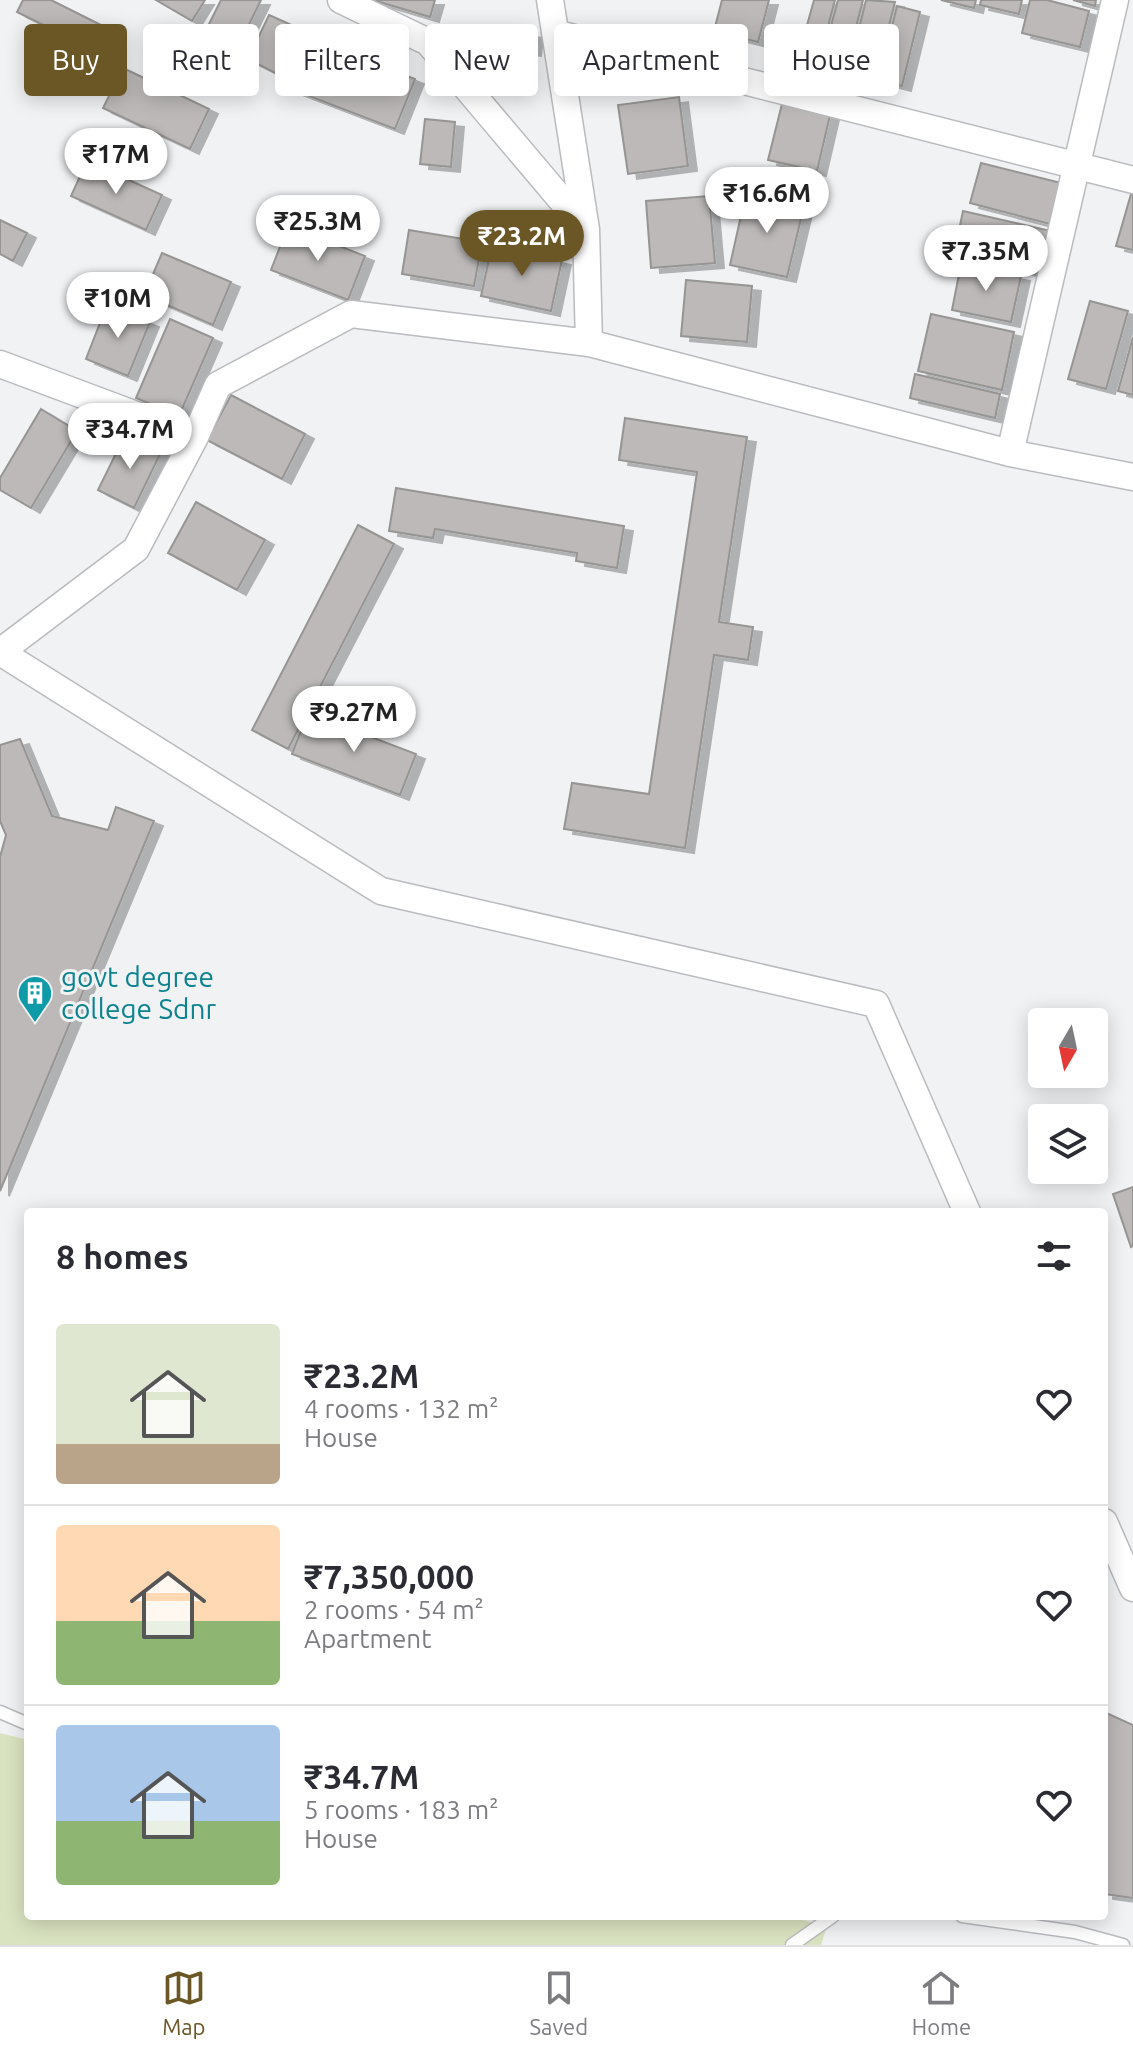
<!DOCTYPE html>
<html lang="en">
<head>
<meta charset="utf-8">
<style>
  :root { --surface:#fff; --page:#f2f2f3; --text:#2b2b33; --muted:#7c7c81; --line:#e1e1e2; --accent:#6b5726 }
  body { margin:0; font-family:Ubuntu,sans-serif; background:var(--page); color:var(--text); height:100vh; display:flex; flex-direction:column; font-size:30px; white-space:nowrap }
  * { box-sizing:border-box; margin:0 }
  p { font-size:26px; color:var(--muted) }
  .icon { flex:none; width:44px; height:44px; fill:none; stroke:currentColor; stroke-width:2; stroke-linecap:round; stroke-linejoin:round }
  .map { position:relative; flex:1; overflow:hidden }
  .details { position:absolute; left:24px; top:1208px; width:1084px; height:712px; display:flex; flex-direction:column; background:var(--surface); border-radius:8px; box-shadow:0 4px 20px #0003 }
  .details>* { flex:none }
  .guide { position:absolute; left:24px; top:24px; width:1086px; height:72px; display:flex; gap:16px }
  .needle { width:52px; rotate:189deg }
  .buttons { position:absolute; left:1028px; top:1008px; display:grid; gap:16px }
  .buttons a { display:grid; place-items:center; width:80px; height:80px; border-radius:8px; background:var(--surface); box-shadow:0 4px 20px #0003; font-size:40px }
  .price { position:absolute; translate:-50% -68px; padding:0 18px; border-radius:28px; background:#fff; color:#222; font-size:26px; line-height:52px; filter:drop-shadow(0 2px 4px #0008) }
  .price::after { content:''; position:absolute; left:50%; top:48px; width:24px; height:18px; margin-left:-12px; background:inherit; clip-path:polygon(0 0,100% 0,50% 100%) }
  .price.selected { background:var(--accent); color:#fff }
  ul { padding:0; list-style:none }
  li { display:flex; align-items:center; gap:24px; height:200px; padding:0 32px }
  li+li { border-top:2px solid var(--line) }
  li span { display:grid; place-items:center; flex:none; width:224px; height:160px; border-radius:8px; color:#555 }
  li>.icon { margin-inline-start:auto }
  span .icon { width:96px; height:96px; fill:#fffc; stroke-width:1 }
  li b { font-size:34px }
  h2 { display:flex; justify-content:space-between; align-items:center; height:96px; padding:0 32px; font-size:34px }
  .pill { padding:0 28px; border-radius:8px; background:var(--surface); box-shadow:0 4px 20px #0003; font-size:28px; line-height:72px }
  .pill.selected { background:var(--accent); color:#fff }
  .menu { display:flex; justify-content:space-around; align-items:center; height:112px; border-top:2px solid var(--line); background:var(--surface); font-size:22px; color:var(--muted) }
  .menu a { display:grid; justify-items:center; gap:4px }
  .menu .selected { color:var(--accent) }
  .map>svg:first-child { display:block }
</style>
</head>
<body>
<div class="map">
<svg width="1133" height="1945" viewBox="0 0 1133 1945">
  <defs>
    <filter id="shadow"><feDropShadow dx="9" dy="5" stdDeviation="0" flood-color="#0004"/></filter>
  </defs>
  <rect width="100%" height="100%" fill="#f0f2f4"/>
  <!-- green -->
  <path fill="#dae3c0" d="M0,1733l28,7v176h758l41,10 -6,19h-821z"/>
  <!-- building -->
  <path fill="#bcb9b8" stroke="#979593" stroke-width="2" filter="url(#shadow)" d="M23,0h28l52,26 -11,23 -75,-37z
    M156,0h49l-13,21z
    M221,0h40l-24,49 -33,-15z
    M373,0h62l-5,17z
    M722,0h47l-11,42 -44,-11z
    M814,0h21l-17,64 -20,-6z
    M838,0h25l-19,73 -24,-6z
    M866,0l29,2 -21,82 -27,-6z
    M941,0h35l-2,8z
    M981,0h41l-3,14 -39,-9z
    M1030,0h17l42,11 -9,36 -58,-14z
    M1073,0h23l-1,6z
    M897,6l23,6 -18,74 -23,-6z
    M269,15l27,12 -21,46 -27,-14z
    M515,31l19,2 -2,18 -19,-2z
    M303,36l112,43 -20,50 -112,-43z
    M123,68l86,41 -19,40 -87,-41z
    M679,97l9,69 -60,8 -10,-69z
    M782,104l48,11 -13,56 -49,-11z
    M425,119l30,3 -4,45 -31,-3z
    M87,161l75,34 -16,35 -75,-34z
    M981,163l84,21 -11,41 -84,-22z
    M746,193l58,13 -17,71 -57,-12z
    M1131,194h2v56l-17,-4z
    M709,196l6,67 -64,5 -5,-67z
    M963,211l92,21 -9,43 -92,-21z
    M0,220l27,13 -14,28 -13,-7z
    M288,226l77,30 -17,44 -77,-30z
    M409,230l73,12 -8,44 -72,-12z
    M492,245l70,15 -11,51 -70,-15z
    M162,253l69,29 -18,43 -69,-30z
    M961,264l60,12 -10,46 -59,-12z
    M686,280l66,6 -5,56 -66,-6z
    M1090,301l38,10 -22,78 -38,-10z
    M107,305l43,17 -22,54 -42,-17z
    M931,314l83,18 -12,58 -84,-19z
    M170,319l43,19 -34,78 -43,-18z
    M1133,337v58l-15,-4z
    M915,374l85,20 -5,24 -85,-20z
    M231,395l74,39 -23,45 -75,-39z
    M41,409l36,22 -46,77 -31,-18v-12z
    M625,418l122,19 -28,185 34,5 -5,33 -34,-5 -29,193 -121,-19 8,-46 77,11 48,-322 -78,-12z
    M125,435l36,17 -27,56 -36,-18z
    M396,488l228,38 -7,42 -41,-7 1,-8 -142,-24 -2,9 -44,-7z
    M196,502l69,38 -28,50 -69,-37z
    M358,525l36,19 -106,205 -36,-19z
    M308,713l108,41 -16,41 -108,-41z
    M20,739l32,77 56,14 8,-23 38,14 -154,370v-334l6,-22 -6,-14v-76z
    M1133,1187v59l-2,1 -18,-53z
    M1104,1712l29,13v173l-29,-4z"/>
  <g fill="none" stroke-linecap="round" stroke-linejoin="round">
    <!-- lane casing -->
    <g stroke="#babbbe" stroke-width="15">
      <path id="lane" d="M0,1712l28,12
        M962,1916l113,16 48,13
        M792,1945l41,-29"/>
    </g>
    <!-- street casing -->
    <g stroke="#babbbe" stroke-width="29">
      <path id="street" d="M550,0l36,229
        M555,33l578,147
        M589,343l421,110 123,24
        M0,364l195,73
        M1010,453l105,-453
        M0,652l136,-103 59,-112 23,-52 133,-71 238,29 -3,-114 -158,-187 -87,-42
        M0,652l381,239 495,113 91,208
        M1104,1522l29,66"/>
    </g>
    <!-- lane -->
    <use href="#lane" stroke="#fff" stroke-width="12"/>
    <!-- street -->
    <use href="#street" stroke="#fff" stroke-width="26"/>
  </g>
  <!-- icons -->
  <defs>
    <g id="building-pin" transform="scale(1.8)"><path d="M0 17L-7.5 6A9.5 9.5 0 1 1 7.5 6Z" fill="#0f9aa8" stroke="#f0f2f4"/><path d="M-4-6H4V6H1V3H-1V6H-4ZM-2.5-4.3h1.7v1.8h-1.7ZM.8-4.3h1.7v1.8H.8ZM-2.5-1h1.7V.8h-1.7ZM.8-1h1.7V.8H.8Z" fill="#fff"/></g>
  </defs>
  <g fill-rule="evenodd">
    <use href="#building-pin" x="35" y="993"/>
  </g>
  <g text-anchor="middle" stroke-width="6" stroke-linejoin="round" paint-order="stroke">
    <!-- culture labels -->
    <g font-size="28" fill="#0d838f" stroke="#f0f2f4" text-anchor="start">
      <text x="61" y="987">govt degree<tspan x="61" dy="32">college Sdnr</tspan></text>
    </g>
  </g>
</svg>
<div class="buttons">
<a><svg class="needle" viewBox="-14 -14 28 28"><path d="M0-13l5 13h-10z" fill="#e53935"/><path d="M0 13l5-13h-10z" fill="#7c7c81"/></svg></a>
<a><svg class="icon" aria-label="layers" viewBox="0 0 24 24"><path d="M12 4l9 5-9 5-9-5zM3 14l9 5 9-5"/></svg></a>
</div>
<b class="price" style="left:116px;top:196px">₹17M</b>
<b class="price" style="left:767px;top:235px">₹16.6M</b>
<b class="price" style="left:318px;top:263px">₹25.3M</b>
<b class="price selected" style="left:522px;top:278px">₹23.2M</b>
<b class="price" style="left:986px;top:293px">₹7.35M</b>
<b class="price" style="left:118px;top:340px">₹10M</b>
<b class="price" style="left:130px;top:471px">₹34.7M</b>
<b class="price" style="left:354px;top:754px">₹9.27M</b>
<div class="guide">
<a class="pill selected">Buy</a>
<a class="pill">Rent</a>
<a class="pill">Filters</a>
<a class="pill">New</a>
<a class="pill">Apartment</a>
<a class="pill">House</a>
</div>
<section class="details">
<h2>8 homes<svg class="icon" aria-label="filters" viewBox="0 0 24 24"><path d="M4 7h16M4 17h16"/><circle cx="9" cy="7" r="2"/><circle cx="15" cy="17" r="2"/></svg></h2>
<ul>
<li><span style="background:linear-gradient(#dfe7d0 75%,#b9a48a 0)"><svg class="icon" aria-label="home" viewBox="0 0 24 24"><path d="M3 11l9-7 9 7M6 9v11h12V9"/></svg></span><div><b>₹23.2M</b><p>4 rooms · 132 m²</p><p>House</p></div><svg class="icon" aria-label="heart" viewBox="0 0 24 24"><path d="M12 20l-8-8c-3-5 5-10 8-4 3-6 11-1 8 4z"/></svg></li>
<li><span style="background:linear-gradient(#ffd9b3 60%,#8fb573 0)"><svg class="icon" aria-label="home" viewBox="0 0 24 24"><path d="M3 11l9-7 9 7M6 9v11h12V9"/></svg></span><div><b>₹7,350,000</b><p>2 rooms · 54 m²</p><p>Apartment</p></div><svg class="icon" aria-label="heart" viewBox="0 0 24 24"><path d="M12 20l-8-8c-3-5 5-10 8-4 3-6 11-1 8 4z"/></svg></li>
<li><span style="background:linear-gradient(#a9c7e8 60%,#8fb573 0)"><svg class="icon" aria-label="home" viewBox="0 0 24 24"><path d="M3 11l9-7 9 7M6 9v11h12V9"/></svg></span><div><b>₹34.7M</b><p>5 rooms · 183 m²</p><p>House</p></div><svg class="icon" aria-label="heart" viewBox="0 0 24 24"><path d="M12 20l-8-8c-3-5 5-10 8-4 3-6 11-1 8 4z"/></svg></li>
</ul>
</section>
</div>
<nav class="menu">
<a class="selected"><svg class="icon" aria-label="map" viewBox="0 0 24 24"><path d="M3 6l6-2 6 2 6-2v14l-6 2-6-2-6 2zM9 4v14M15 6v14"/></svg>Map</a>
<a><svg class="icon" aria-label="saved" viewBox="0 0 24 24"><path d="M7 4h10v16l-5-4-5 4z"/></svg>Saved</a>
<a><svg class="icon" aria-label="home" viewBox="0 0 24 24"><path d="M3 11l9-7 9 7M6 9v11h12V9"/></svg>Home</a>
</nav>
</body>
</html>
